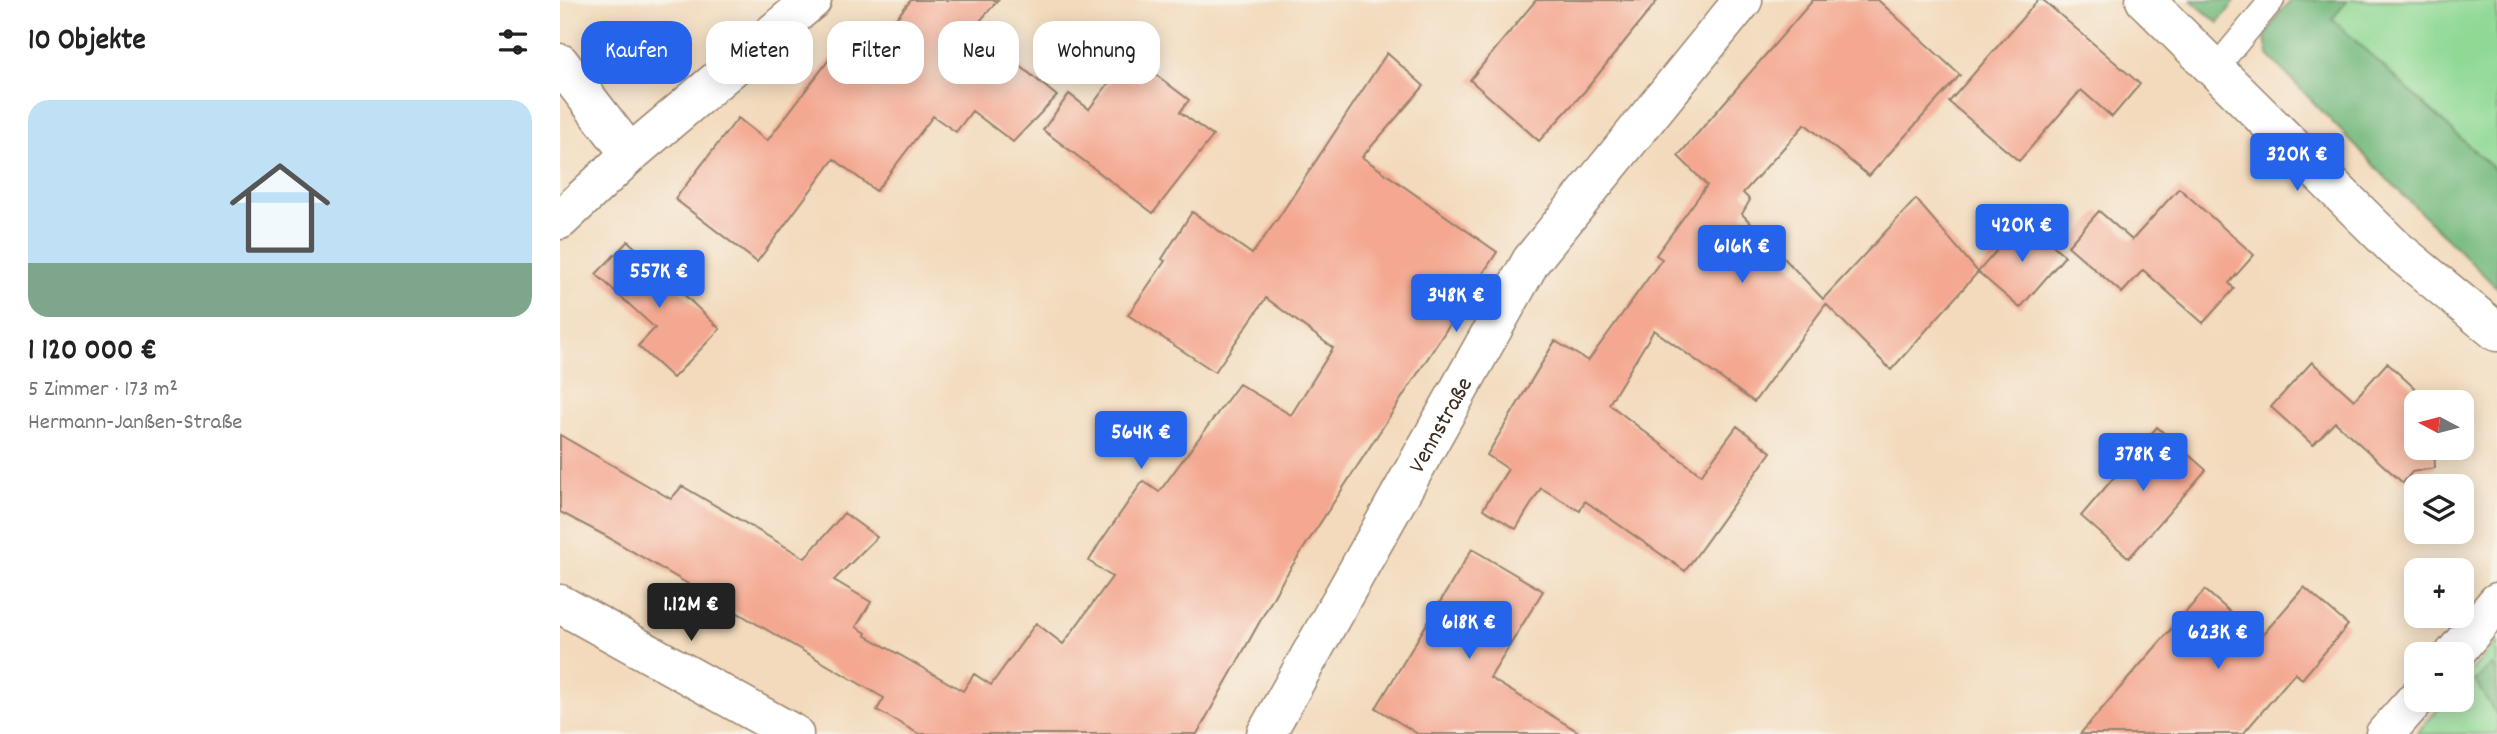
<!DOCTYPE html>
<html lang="de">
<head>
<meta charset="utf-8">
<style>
  :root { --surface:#fff; --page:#f2f2f2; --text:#222; --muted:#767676; --line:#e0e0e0; --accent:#2563eb }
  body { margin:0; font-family:Dekko,sans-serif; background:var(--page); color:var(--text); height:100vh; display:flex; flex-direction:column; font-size:26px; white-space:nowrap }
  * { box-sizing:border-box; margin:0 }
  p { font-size:23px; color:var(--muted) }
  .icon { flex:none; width:38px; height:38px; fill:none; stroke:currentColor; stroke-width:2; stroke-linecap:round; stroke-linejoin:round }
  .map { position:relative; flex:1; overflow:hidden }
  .side { display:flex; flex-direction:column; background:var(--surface); width:560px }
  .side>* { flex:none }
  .banner { position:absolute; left:21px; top:21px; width:665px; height:63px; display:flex; gap:14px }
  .needle { width:46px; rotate:277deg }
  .buttons { position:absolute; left:1844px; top:390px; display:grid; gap:14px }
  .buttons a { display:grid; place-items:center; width:70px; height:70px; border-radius:14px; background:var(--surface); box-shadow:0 4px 18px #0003; font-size:35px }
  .price { position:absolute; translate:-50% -60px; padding:0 16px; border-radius:7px; background:var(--accent); color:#fff; font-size:23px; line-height:46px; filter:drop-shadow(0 2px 4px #0008) }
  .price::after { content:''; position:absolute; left:50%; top:42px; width:21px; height:16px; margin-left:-10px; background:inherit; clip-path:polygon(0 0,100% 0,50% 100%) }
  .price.selected { background:#222; color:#fff }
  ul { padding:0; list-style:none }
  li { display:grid; align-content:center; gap:14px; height:371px; padding:0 28px }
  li+li { border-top:2px solid var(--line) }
  li span { display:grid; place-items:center; height:217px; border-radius:21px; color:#555 }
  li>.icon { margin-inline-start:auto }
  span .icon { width:126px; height:126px; fill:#fffc; stroke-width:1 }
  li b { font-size:30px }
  h2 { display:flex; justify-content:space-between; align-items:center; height:84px; padding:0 28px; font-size:30px }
  .pill { padding:0 24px; border-radius:21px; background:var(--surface); box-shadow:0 4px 18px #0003; font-size:24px; line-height:63px }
  .pill.selected { background:var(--accent); color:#fff }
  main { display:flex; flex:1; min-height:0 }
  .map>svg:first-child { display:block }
</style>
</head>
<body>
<main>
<section class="side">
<h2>10 Objekte<svg class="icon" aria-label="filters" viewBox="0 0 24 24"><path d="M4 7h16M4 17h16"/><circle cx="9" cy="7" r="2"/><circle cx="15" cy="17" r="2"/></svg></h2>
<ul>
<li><span style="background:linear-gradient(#bfe0f5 75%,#7fa58c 0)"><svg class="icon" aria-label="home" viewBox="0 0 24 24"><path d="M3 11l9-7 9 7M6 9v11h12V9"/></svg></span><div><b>1 120 000 €</b><p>5 Zimmer · 173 m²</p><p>Hermann-Janßen-Straße</p></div></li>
</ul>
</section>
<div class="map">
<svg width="1937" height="734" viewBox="0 0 1937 734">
  <rect width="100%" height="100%" fill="#f7f3e8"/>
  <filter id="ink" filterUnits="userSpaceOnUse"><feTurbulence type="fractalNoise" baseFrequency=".0143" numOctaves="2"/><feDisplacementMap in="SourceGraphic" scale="14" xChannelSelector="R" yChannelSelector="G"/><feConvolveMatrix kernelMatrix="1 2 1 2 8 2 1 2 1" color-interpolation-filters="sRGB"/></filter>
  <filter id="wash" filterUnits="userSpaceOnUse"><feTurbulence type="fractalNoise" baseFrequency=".00686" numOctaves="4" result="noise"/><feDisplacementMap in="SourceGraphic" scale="28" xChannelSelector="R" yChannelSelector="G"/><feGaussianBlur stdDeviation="1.57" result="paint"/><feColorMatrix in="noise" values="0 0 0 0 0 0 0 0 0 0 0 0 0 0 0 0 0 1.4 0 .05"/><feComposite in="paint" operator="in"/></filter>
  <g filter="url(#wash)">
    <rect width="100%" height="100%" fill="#f3dabc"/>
    <!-- green -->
    <path fill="#8fd995" stroke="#65825a" stroke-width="2" d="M1788,0h149v172l-166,-153z
      M1937,642v92h-81l30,-34h16v-19z"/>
    <!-- forest -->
    <path fill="#73b97e" stroke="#57724e" stroke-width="2" d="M1631,0h45l-18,23z
      M1732,0h56l-16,19 165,153v116l-104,-103 -125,-130 -3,-17 14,-25z
      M1932,665l5,8v43l-22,-35z"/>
    <g id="blocks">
      <!-- building -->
      <path fill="#f4a891" d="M351,0h87l-24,28 83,68 -44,46 -41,-31 -16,21 -23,-16 -57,75 -42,-32 -77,103 -82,-63 63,-81 29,23 74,-97 21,16z
        M976,0h122l-74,92 -45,49 -69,-61z
        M1253,0h65l82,75 -91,101 -64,-52 -62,69 7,7 -8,14 81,85 93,-100 62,73 -87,98 -65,-66 -72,98 -100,-72 -45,74 92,71 36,-49 34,26 -86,119 -100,-70 -5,10 -39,-23 -25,41 -33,-20 25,-40 -21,-14 68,-114 33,20 74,-102 -6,-4 51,-70 -29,-29z
        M1478,0h5l97,84 -28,33 -31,-27 -62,71 -70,-59z
        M827,53l37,33 -62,71 135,95 -214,328 -86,154h-278l-42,-24 7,-12 -280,-163 -44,-23v-77l111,64 11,-13 123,72 39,-45 33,24 -43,43 37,22 -15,25 10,6 -1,2 98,56 11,-17 17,11 45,-62 27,21 49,-67 -23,-16 10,-17 44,-63 16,11 80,-108 52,31 42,-67 -67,-50 -51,74 -87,-57 37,-54 -3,-2 30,-47 60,42 27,-37z
        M570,55l59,45 -9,12 33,24 -60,77 -110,-83 26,-36 20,15z
        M1619,188l75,67 -25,28 5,6 -31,34 -60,-53 -21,23 -54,-47 31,-35 33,29z
        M1464,219l41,37 -45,52 -42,-36z
        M68,241l92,88 -47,49 -35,-32 17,-18 -59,-54z
        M1752,362l42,38 33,-37 43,39h-13v46h17l1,20 -23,4 -9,11 -68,-61 -22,23 -42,-38z
        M1597,427l49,43 -77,88 -48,-42z
        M912,549l71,42 -53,87 92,56h-164l-42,-26z
        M1744,587l44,38 -46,54 -7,-6 -52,61h-163l125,-144 55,48z"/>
    </g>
  </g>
  <g filter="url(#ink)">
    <use href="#blocks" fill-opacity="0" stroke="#97826d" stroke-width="2"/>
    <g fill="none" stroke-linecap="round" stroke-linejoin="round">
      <!-- lane casing -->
      <g stroke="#97826d" stroke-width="27">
        <path id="lane" d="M1655,69l57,-69"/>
      </g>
      <!-- street casing -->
      <g stroke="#97826d" stroke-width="41">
        <g id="street">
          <path d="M0,63l70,91"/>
          <path d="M0,220l70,-66 182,-154"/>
          <path d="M0,604l234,130"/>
          <path d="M1894,654l43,-52"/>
          <path id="s1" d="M706,734l265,-473 212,-261"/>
          <path d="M1825,734l32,-36"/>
        </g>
      </g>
      <!-- secondary casing -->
      <g stroke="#97826d" stroke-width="41">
        <path id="secondary" d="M1585,0l250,248 102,84"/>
      </g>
      <!-- lane -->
      <use href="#lane" stroke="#fff" stroke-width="24"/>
      <!-- street -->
      <use href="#street" stroke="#fff" stroke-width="38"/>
      <!-- secondary -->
      <use href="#secondary" stroke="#fff" stroke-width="38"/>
    </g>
  </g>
  <g text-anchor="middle" stroke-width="5" stroke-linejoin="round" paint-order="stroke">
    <!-- street labels -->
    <g font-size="24" fill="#3b2a1e" stroke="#f7f3e8">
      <text dy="8" stroke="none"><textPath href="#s1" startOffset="355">Vennstraße</textPath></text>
    </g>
  </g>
</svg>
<div class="buttons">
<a><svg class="needle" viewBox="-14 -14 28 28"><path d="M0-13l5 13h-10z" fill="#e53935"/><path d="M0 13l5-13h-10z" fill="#767676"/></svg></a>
<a><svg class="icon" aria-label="layers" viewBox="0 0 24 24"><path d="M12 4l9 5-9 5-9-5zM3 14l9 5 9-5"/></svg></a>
<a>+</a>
<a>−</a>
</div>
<b class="price" style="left:1737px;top:193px">320K €</b>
<b class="price" style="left:1462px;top:264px">420K €</b>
<b class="price" style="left:1182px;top:285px">616K €</b>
<b class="price" style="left:99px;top:310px">557K €</b>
<b class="price" style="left:896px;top:334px">348K €</b>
<b class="price" style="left:581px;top:471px">564K €</b>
<b class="price" style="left:1583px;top:493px">378K €</b>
<b class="price selected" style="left:131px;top:643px">1.12M €</b>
<b class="price" style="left:909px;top:661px">618K €</b>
<b class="price" style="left:1658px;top:671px">623K €</b>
<div class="banner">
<a class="pill selected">Kaufen</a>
<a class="pill">Mieten</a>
<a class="pill">Filter</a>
<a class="pill">Neu</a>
<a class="pill">Wohnung</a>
</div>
</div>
</main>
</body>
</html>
